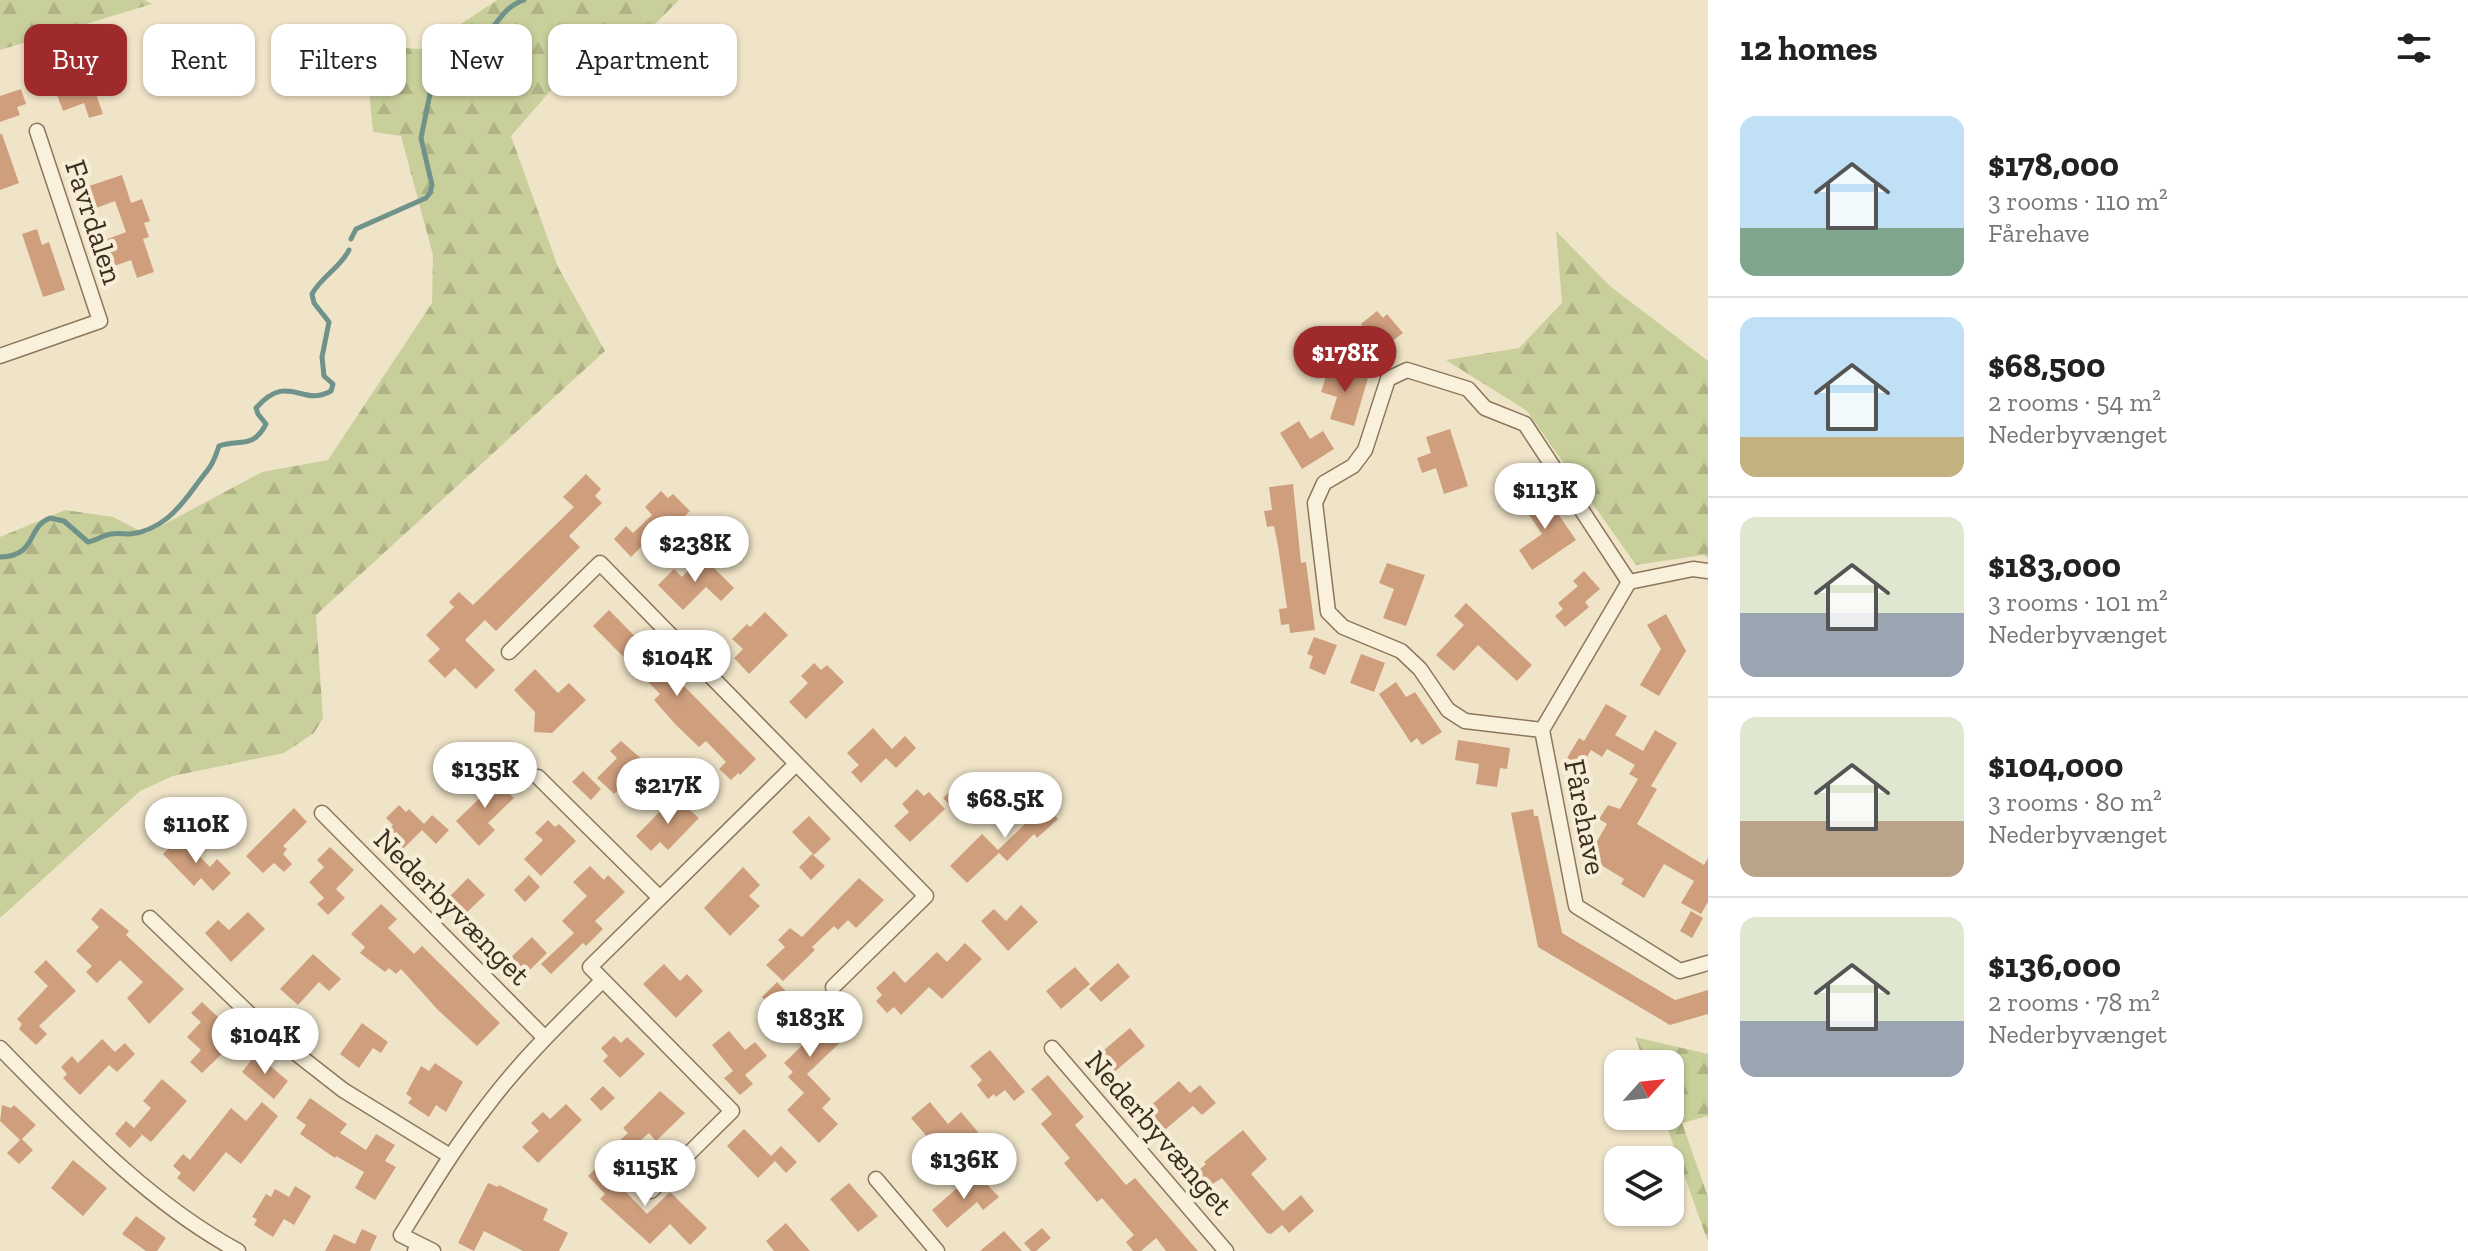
<!DOCTYPE html>
<html lang="en">
<head>
<meta charset="utf-8">
<style>
  :root { --surface:#fff; --page:#f6f6f6; --text:#222; --muted:#767676; --line:#e0e0e0; --accent:#9e2a2b }
  body { margin:0; font-family:"Zilla Slab",serif; background:var(--page); color:var(--text); height:100vh; display:flex; flex-direction:column; font-size:30px; white-space:nowrap }
  * { box-sizing:border-box; margin:0 }
  p { font-size:26px; color:var(--muted) }
  .icon { flex:none; width:44px; height:44px; fill:none; stroke:currentColor; stroke-width:2; stroke-linecap:round; stroke-linejoin:round }
  .map { position:relative; flex:1; overflow:hidden }
  .panel { display:flex; flex-direction:column; background:var(--surface); width:760px }
  .panel>* { flex:none }
  .top-card { position:absolute; left:24px; top:24px; width:760px; height:72px; display:flex; gap:16px }
  .needle { width:52px; rotate:63deg }
  .fabs { position:absolute; left:1604px; top:1050px; display:grid; gap:16px }
  .fabs a { display:grid; place-items:center; width:80px; height:80px; border-radius:16px; background:var(--surface); box-shadow:0 2px 6px #0004; font-size:40px }
  .price { position:absolute; translate:-50% -68px; padding:0 18px; border-radius:28px; background:#fff; color:#222; font-size:26px; line-height:52px; filter:drop-shadow(0 2px 4px #0008) }
  .price::after { content:''; position:absolute; left:50%; top:48px; width:24px; height:18px; margin-left:-12px; background:inherit; clip-path:polygon(0 0,100% 0,50% 100%) }
  .price.selected { background:var(--accent); color:#fff }
  ul { padding:0; list-style:none }
  li { display:flex; align-items:center; gap:24px; height:200px; padding:0 32px }
  li+li { border-top:2px solid var(--line) }
  li span { display:grid; place-items:center; flex:none; width:224px; height:160px; border-radius:16px; color:#555 }
  li>.icon { margin-inline-start:auto }
  span .icon { width:96px; height:96px; fill:#fffc; stroke-width:1 }
  li b { font-size:34px }
  h2 { display:flex; justify-content:space-between; align-items:center; height:96px; padding:0 32px; font-size:34px }
  .chip { padding:0 28px; border-radius:16px; background:var(--surface); box-shadow:0 2px 6px #0004; font-size:28px; line-height:72px }
  .chip.selected { background:var(--accent); color:#fff }
  main { display:flex; flex:1; min-height:0 }
  .map>svg:first-child { display:block }
</style>
</head>
<body>
<main>
<div class="map">
<svg width="1708" height="1251" viewBox="0 0 1708 1251">
  <defs>
    <pattern id="forest-firs" width="22" height="20" patternUnits="userSpaceOnUse" patternTransform="scale(2)"><rect width="22" height="20" fill="#c9cf9b"/><path d="M5 1l3.5 6h-7zM16 11l3.5 6h-7z" fill="#aeb285"/></pattern>
  </defs>
  <rect width="100%" height="100%" fill="#f0e4c8"/>
  <!-- forest -->
  <path fill="url(#forest-firs)" d="M0,0h145l7,4 -152,46z
    M497,0h182l-59,59 -27,-17 -82,94 47,131 47,84 -289,264 7,103 -9,15 -30,20 -111,23 -33,15 -140,127v-381l65,-27 48,7 33,17 116,-62 66,-12 104,-157 1,-48 -32,-119 -28,-4 -8,-86 58,3z
    M1556,231l54,55 98,75v197l-5,-3 -67,10 -109,-154 -81,-51 73,-12 43,-45z
    M1635,1037l73,17v62l-26,7 26,74v45l-45,-126h7v-52h-25z"/>
  <g fill="none" stroke-linecap="round" stroke-linejoin="round">
    <!-- stream -->
    <path stroke="#6f938a" stroke-width="5" d="M351,239l5,-10 70,-31 4,-5 2,-8 -11,-47 21,-103 10,-8h9l19,12c18,-11 19,-30 44,-39
      M0,557c38,-1 26,-30 50,-39l14,3 24,21c9,-2 15,-7 23,-8 6,-1 13,0 19,0 30,-3 48,-24 64,-46 15,-21 17,-18 25,-42 21,-7 34,3 47,-22l-8,-10 -2,-6c33,-37 45,0 75,-17l2,-7 -9,-8 -2,-19 7,-35 -15,-19 -2,-9c10,-18 28,-26 37,-44"/>
  </g>
  <!-- building -->
  <path fill="#cf9f7d" d="M85,63l18,51 -14,4 -5,-15 -21,8 -6,-16 14,-5 -7,-20z
    M21,89l5,15 -9,3 3,8 -20,7v-26z
    M0,134h2l17,49 -19,7z
    M122,175l9,28 11,-4 8,22 -6,2 5,14 -6,2 11,33 -17,6 -6,-18 -25,9 -9,-26 29,-11 -11,-31 -27,10 -8,-22z
    M37,229l5,16 7,-3 16,48 -22,7 -21,-63z
    M1377,311l6,7 4,-4 16,19 -41,31 -15,-19 19,-15 -5,-6z
    M1329,367l39,11 -14,48 -24,-7 7,-22 -16,-5z
    M1299,421l11,18 13,-8 11,18 -32,20 -22,-36z
    M1450,429l18,57 -24,8 -8,-26 -14,5 -5,-15 14,-5 -5,-16z
    M586,474l15,15 -6,7 7,7 -33,33 11,11 -84,84 -11,-11 -20,20 30,30 -19,19 -21,-21 -10,10 -17,-17 12,-12 -14,-14 28,-28 -5,-5 10,-10 14,13 101,-98 -11,-10z
    M1293,484l8,79 5,-1 9,68 -25,3 -1,-9 -8,1 -2,-16 8,-1 -9,-62 -4,-20 -7,1 -3,-16 8,-1 -3,-23z
    M1541,489l35,51 -44,30 -13,-20 23,-16 -21,-31z
    M661,491l7,7 5,-4 17,17 -36,35 -6,-6 -17,17 -17,-18 12,-13 7,7 19,-18 -7,-8z
    M702,556l32,32 -13,13 -15,-14 -23,23 -25,-25 16,-16 8,8z
    M1387,563l38,12 -19,51 -23,-8 11,-29 -15,-6z
    M1584,571l16,18 -15,13 4,5 -24,20 -10,-11 8,-7 -5,-6 20,-17 -5,-5z
    M1466,603l66,62 -15,16 -39,-36 -24,26 -18,-16 28,-30 -10,-9z
    M609,610l147,149 -16,16 -2,-2 -7,7 -12,-11 7,-7 -20,-21 -7,6 -23,-22 -22,-25 6,-6 -67,-68z
    M765,612l23,23 -39,39 -15,-16 9,-9 -11,-10 15,-15 3,3z
    M1666,614l20,37 -27,45 -19,-11 21,-36 -14,-24z
    M1314,637l23,8 -12,30 -16,-7 4,-12 -6,-2z
    M1361,654l24,9 -11,29 -24,-9z
    M814,663l7,7 6,-5 17,17 -38,37 -17,-17 19,-19 -7,-7z
    M535,669l23,24 11,-10 17,17 -34,33 -18,-1 1,-20 -21,-22z
    M1396,682l10,15 9,-5 27,40 -20,13 -5,-7 -6,5 -32,-49z
    M1606,704l21,12 -12,19 28,16 12,-21 22,13 -26,43 6,3 -20,35 67,41 4,-7v44l-7,12 -20,-11 13,-22 -30,-17 -20,34 -23,-14 3,-5 -36,-22 19,-33 -8,-5 9,-14 12,4 18,-30 -9,-5 6,-9 -28,-16 -5,8 -11,-7 -9,16 -15,-8 12,-20 5,3z
    M873,728l19,21 13,-13 11,12 -20,20 -10,-10 -25,25 -10,-11 8,-7 -12,-12z
    M1458,740l52,8 -3,21 -7,-1 -3,19 -21,-3 3,-20 -24,-4z
    M621,741l24,21 -31,32 -17,-16 20,-20 -7,-7z
    M583,771l18,18 -10,11 -19,-18z
    M490,774l24,24 -26,25 7,7 -16,16 -23,-25 27,-26 -7,-8z
    M963,779l11,12 -19,19 -12,-12z
    M917,789l7,7 5,-4 16,17 -35,33 -16,-16 15,-14 -7,-8z
    M1036,795l22,24 -21,19 -3,-4 -27,27 -8,-8 -32,30 -17,-17 32,-32 16,16 27,-26 -9,-11z
    M674,797l25,21 -31,32 -8,-8 -9,9 -15,-15z
    M399,805l7,7 3,-3 15,15 8,-9 17,15 -13,14 -14,-14 -30,30 -17,-16 18,-19 -7,-7z
    M294,808l13,14 -24,24 4,3 -4,5 9,10 -8,8 -10,-9 -11,10 -17,-17z
    M1533,809l1,7h4l24,117 113,67 33,-10v24l-38,11 -132,-78 -27,-134z
    M809,816l22,23 -17,16 -22,-23z
    M548,820l7,7 4,-3 17,17 -35,35 -17,-17 19,-19 -8,-7z
    M180,837l30,30 7,-8 14,14 -18,18 -12,-13 -7,8 -31,-32z
    M330,847l24,23 -18,19 9,9 -17,17 -11,-11 7,-6 -15,-16 15,-15 -7,-7z
    M812,854l13,12 -14,14 -12,-13z
    M590,866l14,14 4,-5 17,17 -30,29 8,8 -17,17 -3,-3 -32,31 -10,-10 33,-31 -12,-12 25,-25 -14,-14z
    M743,867l17,18 -11,11 11,10 -30,30 -26,-28z
    M529,875l11,12 -15,15 -11,-12z
    M468,878l17,17 -24,23 -17,-16z
    M859,878l25,22 -28,28 -8,-8 -10,10 -4,-4 -22,21 3,3 -32,31 -17,-16 19,-18 -7,-7 12,-12 12,9z
    M381,904l16,15 -9,9 26,26 8,-8 78,77 -23,23 -39,-36 -37,-41 -5,5 -7,-6 -4,4 -25,-19 5,-6 -14,-13z
    M1021,905l17,17 -30,29 -27,-30 13,-12 12,12z
    M101,908l28,23 -3,4 58,54 -35,35 -22,-26 16,-16 -23,-22 -23,23 -11,-11 6,-6 -16,-15 23,-24 -8,-8z
    M1691,911l12,7 -11,20 -12,-7z
    M248,912l17,17 -34,33 -26,-29 13,-13 11,10z
    M532,937l15,16 -30,30 -16,-16z
    M965,943l17,16 -40,40 -13,-12 -28,28 -7,-8 -7,6 -11,-12 6,-6 -6,-7 18,-17 11,12 32,-31 10,10z
    M313,954l28,25 -12,12 -10,-9 -21,23 -18,-16z
    M46,960l30,31 -37,35 8,8 -11,11 -17,-16 3,-5 -5,-5 31,-33 -14,-14z
    M1118,963l12,14 -29,25 -12,-13z
    M664,964l16,17 7,-7 16,17 -27,27 -33,-34z
    M1075,967l15,17 -29,25 -15,-18z
    M777,982l28,29 12,-11 34,32 -44,42 24,25 -9,9 16,16 -19,19 -32,-33 17,-17 -16,-16 5,-5 -9,-9 27,-26 -32,-32 -5,5 -12,-13z
    M202,1002l19,18 -8,9 17,17 -28,27 -12,-11 11,-12 -14,-13 14,-15 -10,-9z
    M362,1023l26,19 -7,11 -8,-5 -14,20 -19,-14z
    M1130,1028l15,18 -32,27 -15,-18z
    M729,1031l16,19 10,-8 12,14 -22,19 8,9 -13,11 -16,-17 9,-7 -21,-26z
    M614,1036l7,7 6,-6 18,17 -25,24 -17,-17 5,-5 -7,-8z
    M102,1039l13,13 10,-9 10,11 -18,18 -8,-7 -29,30 -17,-17 4,-4 -6,-7 11,-11 6,7z
    M990,1050l35,42 -11,9 -9,-11 -9,7 -2,-3 -6,5 -11,-14 5,-5 -12,-14z
    M256,1054l32,27 -14,18 -32,-27z
    M435,1063l28,19 -17,30 -10,-7 -7,12 -21,-14 4,-5 -6,-4 15,-28 8,5z
    M1048,1075l36,42 -9,8 51,60 9,-7 63,73h-32l-10,-13 -15,13h-8l-7,-9 8,-7 -32,-37 -5,4 -33,-39 6,-5 -29,-34 11,-10 -21,-25z
    M162,1079l25,22 -36,41 -17,-14 17,-20 -8,-7z
    M1179,1081l11,12 10,-8 16,18 -14,12 -9,-9 -33,28 -18,-21z
    M603,1086l12,12 -14,13 -11,-12z
    M660,1091l25,22 -29,28 -7,-8 -20,17 -9,-10 8,-7 -5,-5z
    M310,1098l37,26 -7,9 26,17 10,-16 19,11 -10,16 11,6 -21,33 -20,-12 9,-16 -28,-16 -1,2 -35,-24 6,-9 -10,-7z
    M262,1102l16,14 -37,48 -15,-12 -32,40 -17,-14 4,-5 -8,-7 10,-12 7,6 41,-52 15,13z
    M930,1102l18,22 13,-12 17,20 -5,4 4,5 -11,8 -15,-16 -16,13 -24,-28z
    M566,1104l16,16 -44,43 -16,-16 17,-16 -8,-8 12,-11 7,7z
    M2,1105l9,3 3,-3 22,20 -14,14 11,11 -14,14 -12,-11 13,-13 -20,-19z
    M126,1121l16,14 -12,13 -15,-14z
    M744,1129l27,27 10,-10 16,16 -11,11 -11,-12 -17,17 -31,-32z
    M1243,1130l24,29 -16,15 32,37 18,-16 13,16 -25,22 -7,-8 -11,9 -4,-1 -45,-55 -16,10 -12,-14 12,-10 -2,-2z
    M605,1159l24,25 -4,7 22,23 23,-22 37,36 -17,17 -20,-21 -20,20 -50,-45 5,-5 -17,-18z
    M73,1160l34,28 -24,28 -32,-28z
    M981,1178l18,19 -16,13 -6,-8 -30,26 -15,-18 33,-29 5,7z
    M488,1183l10,4 1,-2 49,24 -5,11 25,13 -9,18h-36l-39,-20 -10,20 -16,-8z
    M849,1183l29,33 -20,16 -28,-33z
    M295,1186l16,10 -17,29 -10,-6 -11,18 -19,-12 3,-6 -5,-2 14,-23 5,3 4,-8 14,8z
    M136,1216l30,22 -9,13h-11l-24,-17z
    M786,1223l24,28h-36l-8,-10z
    M1042,1228l9,10 -15,13h-5l-7,-8z
    M362,1229l15,7 -7,15h-45l9,-17 21,10z
    M1004,1231l18,20h-42z"/>
  <g fill="none" stroke-linecap="round" stroke-linejoin="round">
    <!-- minor casing -->
    <g stroke="#8d765c" stroke-width="17">
      <path id="minor" d="M0,356l100,-35 -63,-190
        M1629,582l-87,148 34,176 104,65 28,-8
        M509,652l91,-89 326,333 -93,91
        M1542,730l-77,-9 -17,-11 -28,-41 -19,-18 -58,-24 -15,-15 -13,-109 9,-20 29,-17 12,-16 23,-71 19,-9 61,19 17,19 40,16 104,158 64,-13 15,2
        M538,777l122,121
        M322,813l223,225
        M150,918l115,111 78,61 107,66
        M0,1048c73,74 146,153 238,203
        M1052,1048l174,203
        M876,1179l61,72
        M651,1191l81,-80 -142,-144 206,-203
        M419,1244l14,7
        M415,1251l4,-7 -18,-9c27,-43 53,-87 85,-128 34,-46 77,-87 117,-127"/>
    </g>
    <!-- minor -->
    <use href="#minor" stroke="#faf1dc" stroke-width="14"/>
  </g>
  <g text-anchor="middle" stroke-width="8" stroke-linejoin="round" paint-order="stroke">
    <!-- street labels -->
    <g font-size="30" fill="#3d2e20" stroke="#f7eed8">
      <text transform="translate(94 222) rotate(72)" y="10">Favrdalen</text>
      <text transform="translate(1585 817) rotate(79)" y="10">Fårehave</text>
      <text transform="translate(452 907) rotate(45)" y="10">Nederbyvænget</text>
      <text transform="translate(1159 1133) rotate(49)" y="10">Nederbyvænget</text>
    </g>
  </g>
</svg>
<div class="fabs">
<a><svg class="needle" viewBox="-14 -14 28 28"><path d="M0-13l5 13h-10z" fill="#e53935"/><path d="M0 13l5-13h-10z" fill="#767676"/></svg></a>
<a><svg class="icon" aria-label="layers" viewBox="0 0 24 24"><path d="M12 4l9 5-9 5-9-5zM3 14l9 5 9-5"/></svg></a>
</div>
<b class="price selected" style="left:1345px;top:394px">$178K</b>
<b class="price" style="left:1545px;top:531px">$113K</b>
<b class="price" style="left:695px;top:584px">$238K</b>
<b class="price" style="left:677px;top:698px">$104K</b>
<b class="price" style="left:485px;top:810px">$135K</b>
<b class="price" style="left:668px;top:826px">$217K</b>
<b class="price" style="left:1005px;top:840px">$68.5K</b>
<b class="price" style="left:196px;top:865px">$110K</b>
<b class="price" style="left:810px;top:1059px">$183K</b>
<b class="price" style="left:265px;top:1076px">$104K</b>
<b class="price" style="left:964px;top:1201px">$136K</b>
<b class="price" style="left:645px;top:1208px">$115K</b>
<div class="top-card">
<a class="chip selected">Buy</a>
<a class="chip">Rent</a>
<a class="chip">Filters</a>
<a class="chip">New</a>
<a class="chip">Apartment</a>
</div>
</div>
<section class="panel">
<h2>12 homes<svg class="icon" aria-label="filters" viewBox="0 0 24 24"><path d="M4 7h16M4 17h16"/><circle cx="9" cy="7" r="2"/><circle cx="15" cy="17" r="2"/></svg></h2>
<ul>
<li><span style="background:linear-gradient(#bfe0f5 70%,#7fa58c 0)"><svg class="icon" aria-label="home" viewBox="0 0 24 24"><path d="M3 11l9-7 9 7M6 9v11h12V9"/></svg></span><div><b>$178,000</b><p>3 rooms · 110 m²</p><p>Fårehave</p></div></li>
<li><span style="background:linear-gradient(#bfe0f5 75%,#c2b280 0)"><svg class="icon" aria-label="home" viewBox="0 0 24 24"><path d="M3 11l9-7 9 7M6 9v11h12V9"/></svg></span><div><b>$68,500</b><p>2 rooms · 54 m²</p><p>Nederbyvænget</p></div></li>
<li><span style="background:linear-gradient(#dfe7d0 60%,#9aa5b1 0)"><svg class="icon" aria-label="home" viewBox="0 0 24 24"><path d="M3 11l9-7 9 7M6 9v11h12V9"/></svg></span><div><b>$183,000</b><p>3 rooms · 101 m²</p><p>Nederbyvænget</p></div></li>
<li><span style="background:linear-gradient(#dfe7d0 65%,#b9a48a 0)"><svg class="icon" aria-label="home" viewBox="0 0 24 24"><path d="M3 11l9-7 9 7M6 9v11h12V9"/></svg></span><div><b>$104,000</b><p>3 rooms · 80 m²</p><p>Nederbyvænget</p></div></li>
<li><span style="background:linear-gradient(#dfe7d0 65%,#9aa5b1 0)"><svg class="icon" aria-label="home" viewBox="0 0 24 24"><path d="M3 11l9-7 9 7M6 9v11h12V9"/></svg></span><div><b>$136,000</b><p>2 rooms · 78 m²</p><p>Nederbyvænget</p></div></li>
</ul>
</section>
</main>
</body>
</html>
